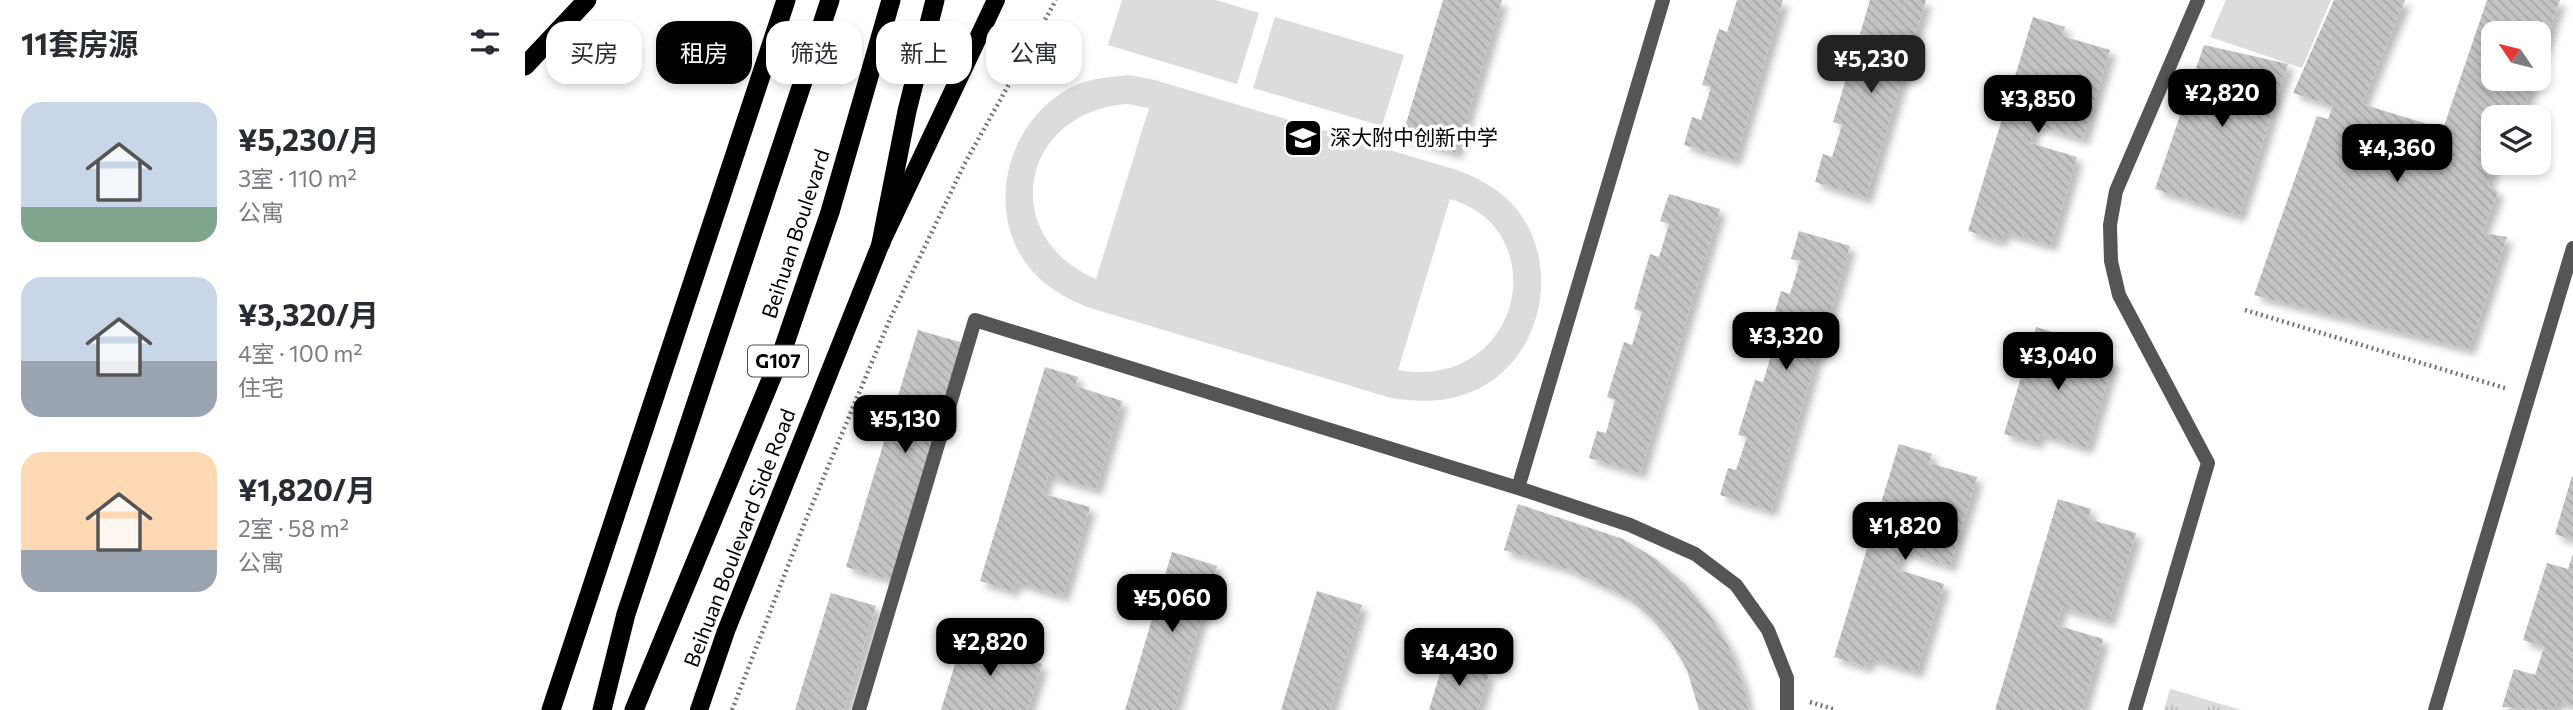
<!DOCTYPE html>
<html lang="zh">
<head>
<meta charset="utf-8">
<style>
  :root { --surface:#fff; --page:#f7f7f7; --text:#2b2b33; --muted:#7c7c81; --accent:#000 }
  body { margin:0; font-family:Commissioner,"Noto Sans SC",sans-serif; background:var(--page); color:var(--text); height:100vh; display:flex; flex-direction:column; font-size:26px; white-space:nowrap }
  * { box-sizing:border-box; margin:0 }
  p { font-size:23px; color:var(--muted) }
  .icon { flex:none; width:38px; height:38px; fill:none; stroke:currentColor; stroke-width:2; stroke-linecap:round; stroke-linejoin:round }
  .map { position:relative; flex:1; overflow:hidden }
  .panel { display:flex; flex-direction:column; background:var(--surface); width:525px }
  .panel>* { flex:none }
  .banner { position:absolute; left:21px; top:21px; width:665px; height:63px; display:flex; gap:14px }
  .needle { width:46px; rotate:305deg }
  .buttons { position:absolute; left:1956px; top:21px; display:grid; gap:14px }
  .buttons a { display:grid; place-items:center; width:70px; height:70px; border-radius:14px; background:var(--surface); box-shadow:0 4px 10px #0003; font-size:35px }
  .price { position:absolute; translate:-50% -60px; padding:0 16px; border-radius:14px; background:var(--accent); color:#fff; font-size:23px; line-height:46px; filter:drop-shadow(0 2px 4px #0008) }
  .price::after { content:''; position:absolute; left:50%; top:42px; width:21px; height:16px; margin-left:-10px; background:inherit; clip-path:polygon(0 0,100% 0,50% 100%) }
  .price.on { background:#222; color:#fff }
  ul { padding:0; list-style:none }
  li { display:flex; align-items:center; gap:21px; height:175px; padding:0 21px }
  li span { display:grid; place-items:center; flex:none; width:196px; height:140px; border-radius:21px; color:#555 }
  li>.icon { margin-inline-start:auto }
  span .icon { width:84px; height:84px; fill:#fffc; stroke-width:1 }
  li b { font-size:30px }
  h2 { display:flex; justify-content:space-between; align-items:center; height:84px; padding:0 21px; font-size:30px }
  .tag { padding:0 24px; border-radius:21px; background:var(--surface); box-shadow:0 4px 10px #0003; font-size:24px; line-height:63px }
  .tag.on { background:var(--accent); color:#fff }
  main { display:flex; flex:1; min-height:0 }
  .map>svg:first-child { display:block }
</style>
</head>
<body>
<main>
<section class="panel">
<h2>11套房源<svg class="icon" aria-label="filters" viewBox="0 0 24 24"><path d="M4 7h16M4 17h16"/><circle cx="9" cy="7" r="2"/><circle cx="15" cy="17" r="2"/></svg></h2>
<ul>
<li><span style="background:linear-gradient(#c9d6e8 75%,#7fa58c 0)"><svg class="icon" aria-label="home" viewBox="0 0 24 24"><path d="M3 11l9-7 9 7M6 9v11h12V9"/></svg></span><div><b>¥5,230/月</b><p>3室 · 110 m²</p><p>公寓</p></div></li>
<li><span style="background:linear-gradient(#c9d6e8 60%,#9aa5b1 0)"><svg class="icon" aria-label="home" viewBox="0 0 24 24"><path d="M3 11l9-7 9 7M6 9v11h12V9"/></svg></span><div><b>¥3,320/月</b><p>4室 · 100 m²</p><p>住宅</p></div></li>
<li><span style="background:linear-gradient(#ffd9b3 70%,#9aa5b1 0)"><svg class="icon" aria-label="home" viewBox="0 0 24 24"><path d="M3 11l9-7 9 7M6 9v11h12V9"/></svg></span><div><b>¥1,820/月</b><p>2室 · 58 m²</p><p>公寓</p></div></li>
</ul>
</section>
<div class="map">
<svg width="2048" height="710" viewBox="0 0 2048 710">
  <defs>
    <pattern id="grass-tufts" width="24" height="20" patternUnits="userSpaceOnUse" patternTransform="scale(1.75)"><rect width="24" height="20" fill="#dcdcdc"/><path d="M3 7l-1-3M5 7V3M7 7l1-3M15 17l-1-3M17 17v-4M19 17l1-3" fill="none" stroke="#bbb"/></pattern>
    <pattern id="building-back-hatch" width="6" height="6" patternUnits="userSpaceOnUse" patternTransform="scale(1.75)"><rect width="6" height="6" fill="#c4c4c4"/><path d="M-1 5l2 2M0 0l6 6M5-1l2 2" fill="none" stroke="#a7a7a7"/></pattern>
    <filter id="shadow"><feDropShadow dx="6" dy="6" stdDeviation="3.5" flood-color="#0004"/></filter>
  </defs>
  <rect width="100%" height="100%" fill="#fff"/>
  <!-- grass -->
  <path fill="url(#grass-tufts)" d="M1645,689h1l70,21h-77z"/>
  <!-- pitch -->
  <path fill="#dcdcdc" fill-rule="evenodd" d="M597,0h94l43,13 -22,71 -129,-39z
    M1701,0h105l-29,68 -92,-31z
    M750,17l129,38 -22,71 -129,-38z
    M604,75l26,5 305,91c17,7 33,15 46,27 60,55 40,164 -35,194 -27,11 -52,10 -80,6l-304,-91c-17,-7 -32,-15 -46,-27 -61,-56 -39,-157 31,-193 17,-9 38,-10 57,-12zM602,104l22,4 -53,171c-99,-42 -76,-167 31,-175zM925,199c107,31 71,193 -52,171z"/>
  <!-- building -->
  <path fill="url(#building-back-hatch)" filter="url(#shadow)" d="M918,0h59l-46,153 -54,-16z
    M1212,0h46l-48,160 -51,-15 8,-28 9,3 10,-33 -9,-2 17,-56 8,3z
    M1345,0h56l-60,198 -51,-16 8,-28 9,3 10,-32 -9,-3 17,-56 8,3 11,-33 -9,-2z
    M1809,0h71l-43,104 81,25 44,-129h73l-20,60 -1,-27h-45v46h40l-13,38h-27v42l-6,26 10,7 -16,41 25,4 -38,112 -215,-54 63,-179 11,3 5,-13 -40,-13z
    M1508,17l32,10 -3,9 48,14 -27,89 -47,-14 -6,18 47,14 -26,88 -48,-13 -2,9 -33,-10z
    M1679,45l84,19 -49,152 -84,-27z
    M1144,194l51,15 -80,264 -51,-15 8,-27 9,2 9,-33 -8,-3 17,-55 8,3 10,-33 -8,-3 16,-55 9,3 10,-33 -9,-3z
    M1274,231l51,15 -79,265 -51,-16 8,-27 8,2 11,-33 -9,-2 17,-55 8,2 10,-33 -8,-2 16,-56 9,3 10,-33 -9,-2z
    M1511,327l33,10 -2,9 47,14 -27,88 -47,-14 -3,9 -33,-9z
    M393,330l45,13 -71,237 -46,-13z
    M520,367l33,10 -3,9 47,15 -26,88 -48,-14 -5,19 47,13 -27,89 -47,-14 -3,9 -33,-10z
    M1374,444l33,10 -3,9 48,14 -27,89 -48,-15 -6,18 48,15 -27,88 -47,-14 -3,9 -33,-10z
    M2047,476l1,1v63l-18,-6z
    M1533,499l33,10 -3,10 48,14 -27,88 -47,-14 -6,18 47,14 -21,71h-87z
    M993,504l105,35 33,20 30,26 24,30 20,34 14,38 4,23h-49l-12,-40 -16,-28 -20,-24 -23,-20 -60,-29 -64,-19z
    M647,552l45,14 -43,144h-49z
    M2048,554v152l-16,-5 -3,9 -52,-3 12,-38 21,6 9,-28 -21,-7 24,-77 21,6z
    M792,591l45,14 -32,105h-49z
    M306,593l45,13 -32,104h-49z
    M440,631l32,9 -2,10 47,14 -14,46h-87z
    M919,660l45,14 -11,36h-49z"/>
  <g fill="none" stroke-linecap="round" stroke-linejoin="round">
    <!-- path -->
    <path stroke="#777" stroke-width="4.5" stroke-dasharray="2 3.5" stroke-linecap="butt" d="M1720,310l263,79
      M1285,702l26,8
      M207,710l75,-193 83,-198 75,-156 91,-163"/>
    <!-- minor -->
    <path stroke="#555" stroke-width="14" d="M993,488l145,-488
      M334,710l116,-390 543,168 112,37 65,29 41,31 32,45 19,48v32
      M1610,710l73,-247 -89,-168 -8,-34 -1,-36 6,-34 82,-191
      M1910,710l138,-462"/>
    <!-- primary -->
    <path stroke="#000" stroke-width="18" d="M174,710l27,-79 155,-388 115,-243"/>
    <!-- trunk -->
    <path stroke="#000" stroke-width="19" d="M0,66l62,-66
      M356,243l26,-132 28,-111
      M26,710l235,-710
      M77,710l24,-96 204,-614
      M109,710l147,-355 49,-143 61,-212"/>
  </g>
  <!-- icons -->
  <defs>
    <g id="school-square" transform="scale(2.0125)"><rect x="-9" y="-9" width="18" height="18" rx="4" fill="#000" stroke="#fff"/><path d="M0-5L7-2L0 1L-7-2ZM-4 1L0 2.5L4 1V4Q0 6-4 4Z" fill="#fff"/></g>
  </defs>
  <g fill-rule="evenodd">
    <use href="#school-square" x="778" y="138"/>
  </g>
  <g text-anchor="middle" stroke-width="7" stroke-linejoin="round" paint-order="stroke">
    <!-- shield labels -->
    <rect fill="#fff" stroke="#4c4c4c" stroke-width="2" x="223" y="345.5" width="60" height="31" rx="5"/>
    <g font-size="19" font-weight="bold" fill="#000">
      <text x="253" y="368">G107</text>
    </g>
    <!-- poi labels -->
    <g font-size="21" fill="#000" stroke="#fff" text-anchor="start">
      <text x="805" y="145">深大附中创新中学</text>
    </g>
    <!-- street labels -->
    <g font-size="21" fill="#000" stroke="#fff">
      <text transform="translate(271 234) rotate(-72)" y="7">Beihuan Boulevard</text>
      <text transform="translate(215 538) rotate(-69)" y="7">Beihuan Boulevard Side Road</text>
    </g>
  </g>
</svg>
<div class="buttons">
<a><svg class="needle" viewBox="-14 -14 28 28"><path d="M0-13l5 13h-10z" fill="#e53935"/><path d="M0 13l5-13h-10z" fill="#7c7c81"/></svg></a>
<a><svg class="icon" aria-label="layers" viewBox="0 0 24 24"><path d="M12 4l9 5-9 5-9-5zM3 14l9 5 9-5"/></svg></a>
</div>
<b class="price on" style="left:1346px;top:95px">¥5,230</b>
<b class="price" style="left:1697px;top:129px">¥2,820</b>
<b class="price" style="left:1513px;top:135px">¥3,850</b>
<b class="price" style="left:1872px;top:184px">¥4,360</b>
<b class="price" style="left:1261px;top:372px">¥3,320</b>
<b class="price" style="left:1533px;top:392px">¥3,040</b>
<b class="price" style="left:380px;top:455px">¥5,130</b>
<b class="price" style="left:1380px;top:562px">¥1,820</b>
<b class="price" style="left:647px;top:634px">¥5,060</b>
<b class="price" style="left:465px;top:678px">¥2,820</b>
<b class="price" style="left:934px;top:688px">¥4,430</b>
<div class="banner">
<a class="tag">买房</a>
<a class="tag on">租房</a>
<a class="tag">筛选</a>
<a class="tag">新上</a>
<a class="tag">公寓</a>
</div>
</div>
</main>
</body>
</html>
